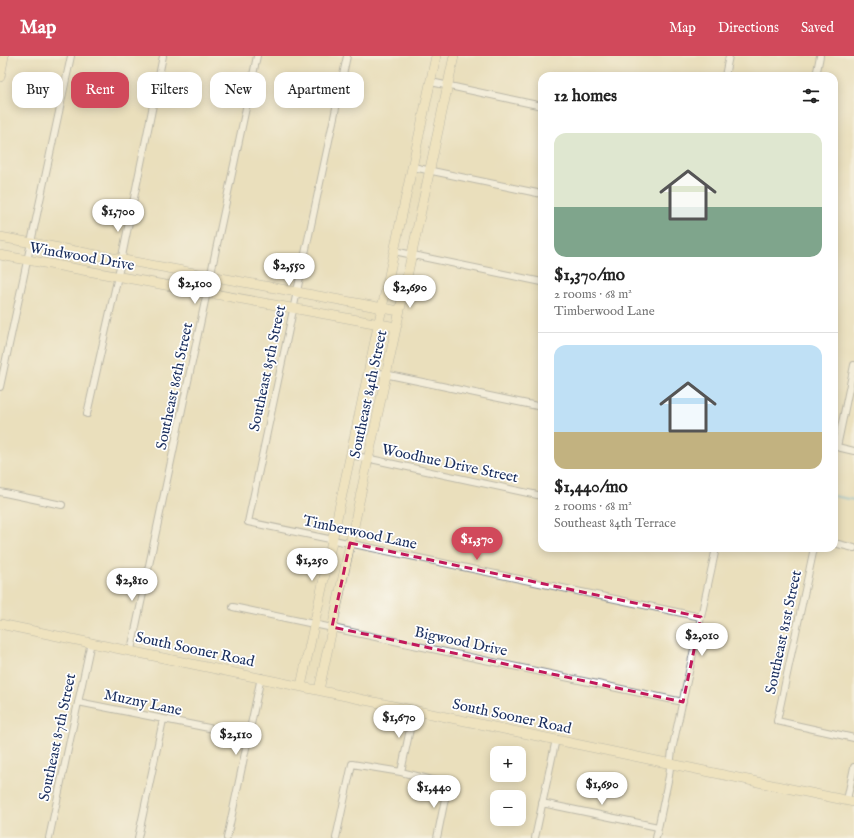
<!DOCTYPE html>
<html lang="en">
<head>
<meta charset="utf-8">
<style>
  :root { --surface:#fff; --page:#f6f6f6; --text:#222; --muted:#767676; --line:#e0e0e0; --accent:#d1495b }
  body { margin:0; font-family:"IM FELL English",serif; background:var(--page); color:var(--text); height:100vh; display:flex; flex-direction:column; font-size:15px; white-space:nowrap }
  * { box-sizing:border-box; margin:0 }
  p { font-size:13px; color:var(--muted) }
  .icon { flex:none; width:22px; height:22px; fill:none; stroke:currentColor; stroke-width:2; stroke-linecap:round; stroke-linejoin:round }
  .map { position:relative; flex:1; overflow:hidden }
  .sheet { position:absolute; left:538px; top:16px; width:300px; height:480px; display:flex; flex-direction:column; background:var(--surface); border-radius:12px; box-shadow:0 2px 10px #0003 }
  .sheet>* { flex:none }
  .guide { position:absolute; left:12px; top:16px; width:380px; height:36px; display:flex; gap:8px }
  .buttons { position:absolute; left:490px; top:690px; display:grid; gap:8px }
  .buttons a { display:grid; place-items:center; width:36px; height:36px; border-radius:8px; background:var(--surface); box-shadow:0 2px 10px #0003; font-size:20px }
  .price { position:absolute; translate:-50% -34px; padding:0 9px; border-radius:14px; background:#fff; color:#222; font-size:13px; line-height:26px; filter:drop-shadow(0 1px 2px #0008) }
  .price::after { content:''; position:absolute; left:50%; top:24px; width:12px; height:9px; margin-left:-6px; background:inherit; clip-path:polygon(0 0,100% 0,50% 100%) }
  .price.current { background:var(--accent); color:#fff }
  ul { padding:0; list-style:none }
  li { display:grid; align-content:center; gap:8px; height:212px; padding:0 16px }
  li+li { border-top:1px solid var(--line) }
  li span { display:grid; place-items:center; height:124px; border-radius:12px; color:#555 }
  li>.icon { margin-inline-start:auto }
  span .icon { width:72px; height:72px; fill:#fffc; stroke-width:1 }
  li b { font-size:17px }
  h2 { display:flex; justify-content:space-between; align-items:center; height:48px; padding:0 16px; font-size:17px }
  .chip { padding:0 14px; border-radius:12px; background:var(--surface); box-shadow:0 2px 10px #0003; font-size:14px; line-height:36px }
  .chip.current { background:var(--accent); color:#fff }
  header { display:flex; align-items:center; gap:24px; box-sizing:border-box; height:56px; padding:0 20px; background:var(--accent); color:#fff }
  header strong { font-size:19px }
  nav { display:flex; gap:22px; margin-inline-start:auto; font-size:14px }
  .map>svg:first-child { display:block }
</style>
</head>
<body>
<header>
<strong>Map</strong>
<nav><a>Map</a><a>Directions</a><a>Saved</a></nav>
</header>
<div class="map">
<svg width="854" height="782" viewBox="0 0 854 782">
  <rect width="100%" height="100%" fill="#fff"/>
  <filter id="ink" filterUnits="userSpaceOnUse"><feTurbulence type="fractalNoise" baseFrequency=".025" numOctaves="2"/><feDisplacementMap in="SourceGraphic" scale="8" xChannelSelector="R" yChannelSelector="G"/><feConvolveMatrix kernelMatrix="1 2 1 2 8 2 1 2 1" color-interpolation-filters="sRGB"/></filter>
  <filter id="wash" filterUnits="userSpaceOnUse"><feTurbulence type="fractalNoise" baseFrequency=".012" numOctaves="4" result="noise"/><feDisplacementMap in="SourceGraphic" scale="16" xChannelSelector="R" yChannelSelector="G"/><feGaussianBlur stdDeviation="0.9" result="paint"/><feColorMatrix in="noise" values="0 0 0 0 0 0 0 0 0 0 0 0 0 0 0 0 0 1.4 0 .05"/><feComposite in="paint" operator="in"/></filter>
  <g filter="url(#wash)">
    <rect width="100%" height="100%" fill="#eadfbc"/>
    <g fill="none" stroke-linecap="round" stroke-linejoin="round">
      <!-- stream -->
      <path stroke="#5ab2d7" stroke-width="2" d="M834,440l20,4"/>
    </g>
  </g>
  <g filter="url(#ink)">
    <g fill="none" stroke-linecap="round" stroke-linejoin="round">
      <!-- street casing -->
      <g stroke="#82878d" stroke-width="8">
        <path id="street" d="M347,0l-99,466 453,95
          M725,20l4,-20
          M816,20l4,-20
          M431,26l111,24
          M413,111l129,27
          M394,195l148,31
          M854,309l-17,82 17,4
          M370,315l172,36
          M0,331l71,-331
          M87,358l31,-138 45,-220
          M352,399l190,41
          M0,436l62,13
          M834,487l20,5
          M814,492l-37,173 77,17
          M233,551l450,95
          M131,594l126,-594
          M78,646l171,34
          M401,716l13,-62
          M847,744l7,-33
          M542,747l116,24
          M49,782l42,-196
          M138,782l25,-118
          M227,782l34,-161
          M336,782l16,-74 49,8 47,12 -11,54
          M535,782l21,-99
          M656,782l13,-62 3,-26 44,-202"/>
      </g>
      <!-- secondary casing -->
      <g stroke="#82878d" stroke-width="10">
        <path id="secondary" d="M0,21l4,-21
          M0,181l399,74
          M0,199l396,72
          M0,568l854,178
          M301,630l135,-630
          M319,634l135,-634"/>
      </g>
      <!-- street -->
      <use href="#street" stroke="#fff" stroke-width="6"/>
      <!-- secondary -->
      <use href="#secondary" stroke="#f6e9c3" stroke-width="9"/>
    </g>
  </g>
  <!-- marked area -->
  <path d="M0 0H854V782H0ZM350,487l351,74 -18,85 -351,-75z" fill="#eadfbc" fill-opacity=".55" fill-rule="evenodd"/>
  <path fill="none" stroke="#c2185b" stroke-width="3" stroke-dasharray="8 5" stroke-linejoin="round" d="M350,487l351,74 -18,85 -351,-75z"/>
  <g text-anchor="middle" stroke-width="3.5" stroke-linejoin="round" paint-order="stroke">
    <!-- street labels -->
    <g font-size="15" fill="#1b2f5e" stroke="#fff">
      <text transform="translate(82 200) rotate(10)" y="5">Windwood Drive</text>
      <text transform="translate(267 312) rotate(-78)" y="5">Southeast 85th Street</text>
      <text transform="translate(174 330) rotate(-78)" y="5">Southeast 86th Street</text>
      <text transform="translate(368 338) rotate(-78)" y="5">Southeast 84th Street</text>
      <text transform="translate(450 407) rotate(12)" y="5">Woodhue Drive Street</text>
      <text transform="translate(360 476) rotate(12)" y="5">Timberwood Lane</text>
      <text transform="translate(783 576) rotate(-78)" y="5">Southeast 81st Street</text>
      <text transform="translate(461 585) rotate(12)" y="5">Bigwood Drive</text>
      <text transform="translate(195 593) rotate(12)" y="5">South Sooner Road</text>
      <text transform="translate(143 646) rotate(12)" y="5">Muzny Lane</text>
      <text transform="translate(512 660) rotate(12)" y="5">South Sooner Road</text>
      <text transform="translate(57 681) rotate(-78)" y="5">Southeast 87th Street</text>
    </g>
  </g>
</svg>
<div class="buttons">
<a>+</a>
<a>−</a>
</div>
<b class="price" style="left:118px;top:177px">$1,700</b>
<b class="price" style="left:289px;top:231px">$2,550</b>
<b class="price" style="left:195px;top:249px">$2,100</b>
<b class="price" style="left:410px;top:253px">$2,690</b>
<b class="price current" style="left:477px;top:505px">$1,370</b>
<b class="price" style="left:312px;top:526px">$1,250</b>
<b class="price" style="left:132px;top:546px">$2,810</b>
<b class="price" style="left:702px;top:601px">$2,010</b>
<b class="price" style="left:399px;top:683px">$1,670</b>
<b class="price" style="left:236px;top:700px">$2,110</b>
<b class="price" style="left:602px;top:750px">$1,690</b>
<b class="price" style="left:434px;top:753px">$1,440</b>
<div class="guide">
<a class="chip">Buy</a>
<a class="chip current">Rent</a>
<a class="chip">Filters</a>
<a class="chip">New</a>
<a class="chip">Apartment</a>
</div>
<section class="sheet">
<h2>12 homes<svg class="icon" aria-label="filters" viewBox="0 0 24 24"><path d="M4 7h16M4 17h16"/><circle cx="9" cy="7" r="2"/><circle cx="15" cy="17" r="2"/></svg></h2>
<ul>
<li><span style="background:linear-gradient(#dfe7d0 60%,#7fa58c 0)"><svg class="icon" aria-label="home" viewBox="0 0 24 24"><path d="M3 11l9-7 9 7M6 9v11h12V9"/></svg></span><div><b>$1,370/mo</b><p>2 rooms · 68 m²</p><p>Timberwood Lane</p></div></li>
<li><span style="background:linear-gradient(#bfe0f5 70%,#c2b280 0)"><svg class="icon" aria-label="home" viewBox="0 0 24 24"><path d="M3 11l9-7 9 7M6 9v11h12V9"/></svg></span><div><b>$1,440/mo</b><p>2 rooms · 68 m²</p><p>Southeast 84th Terrace</p></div></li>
</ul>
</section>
</div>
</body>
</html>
